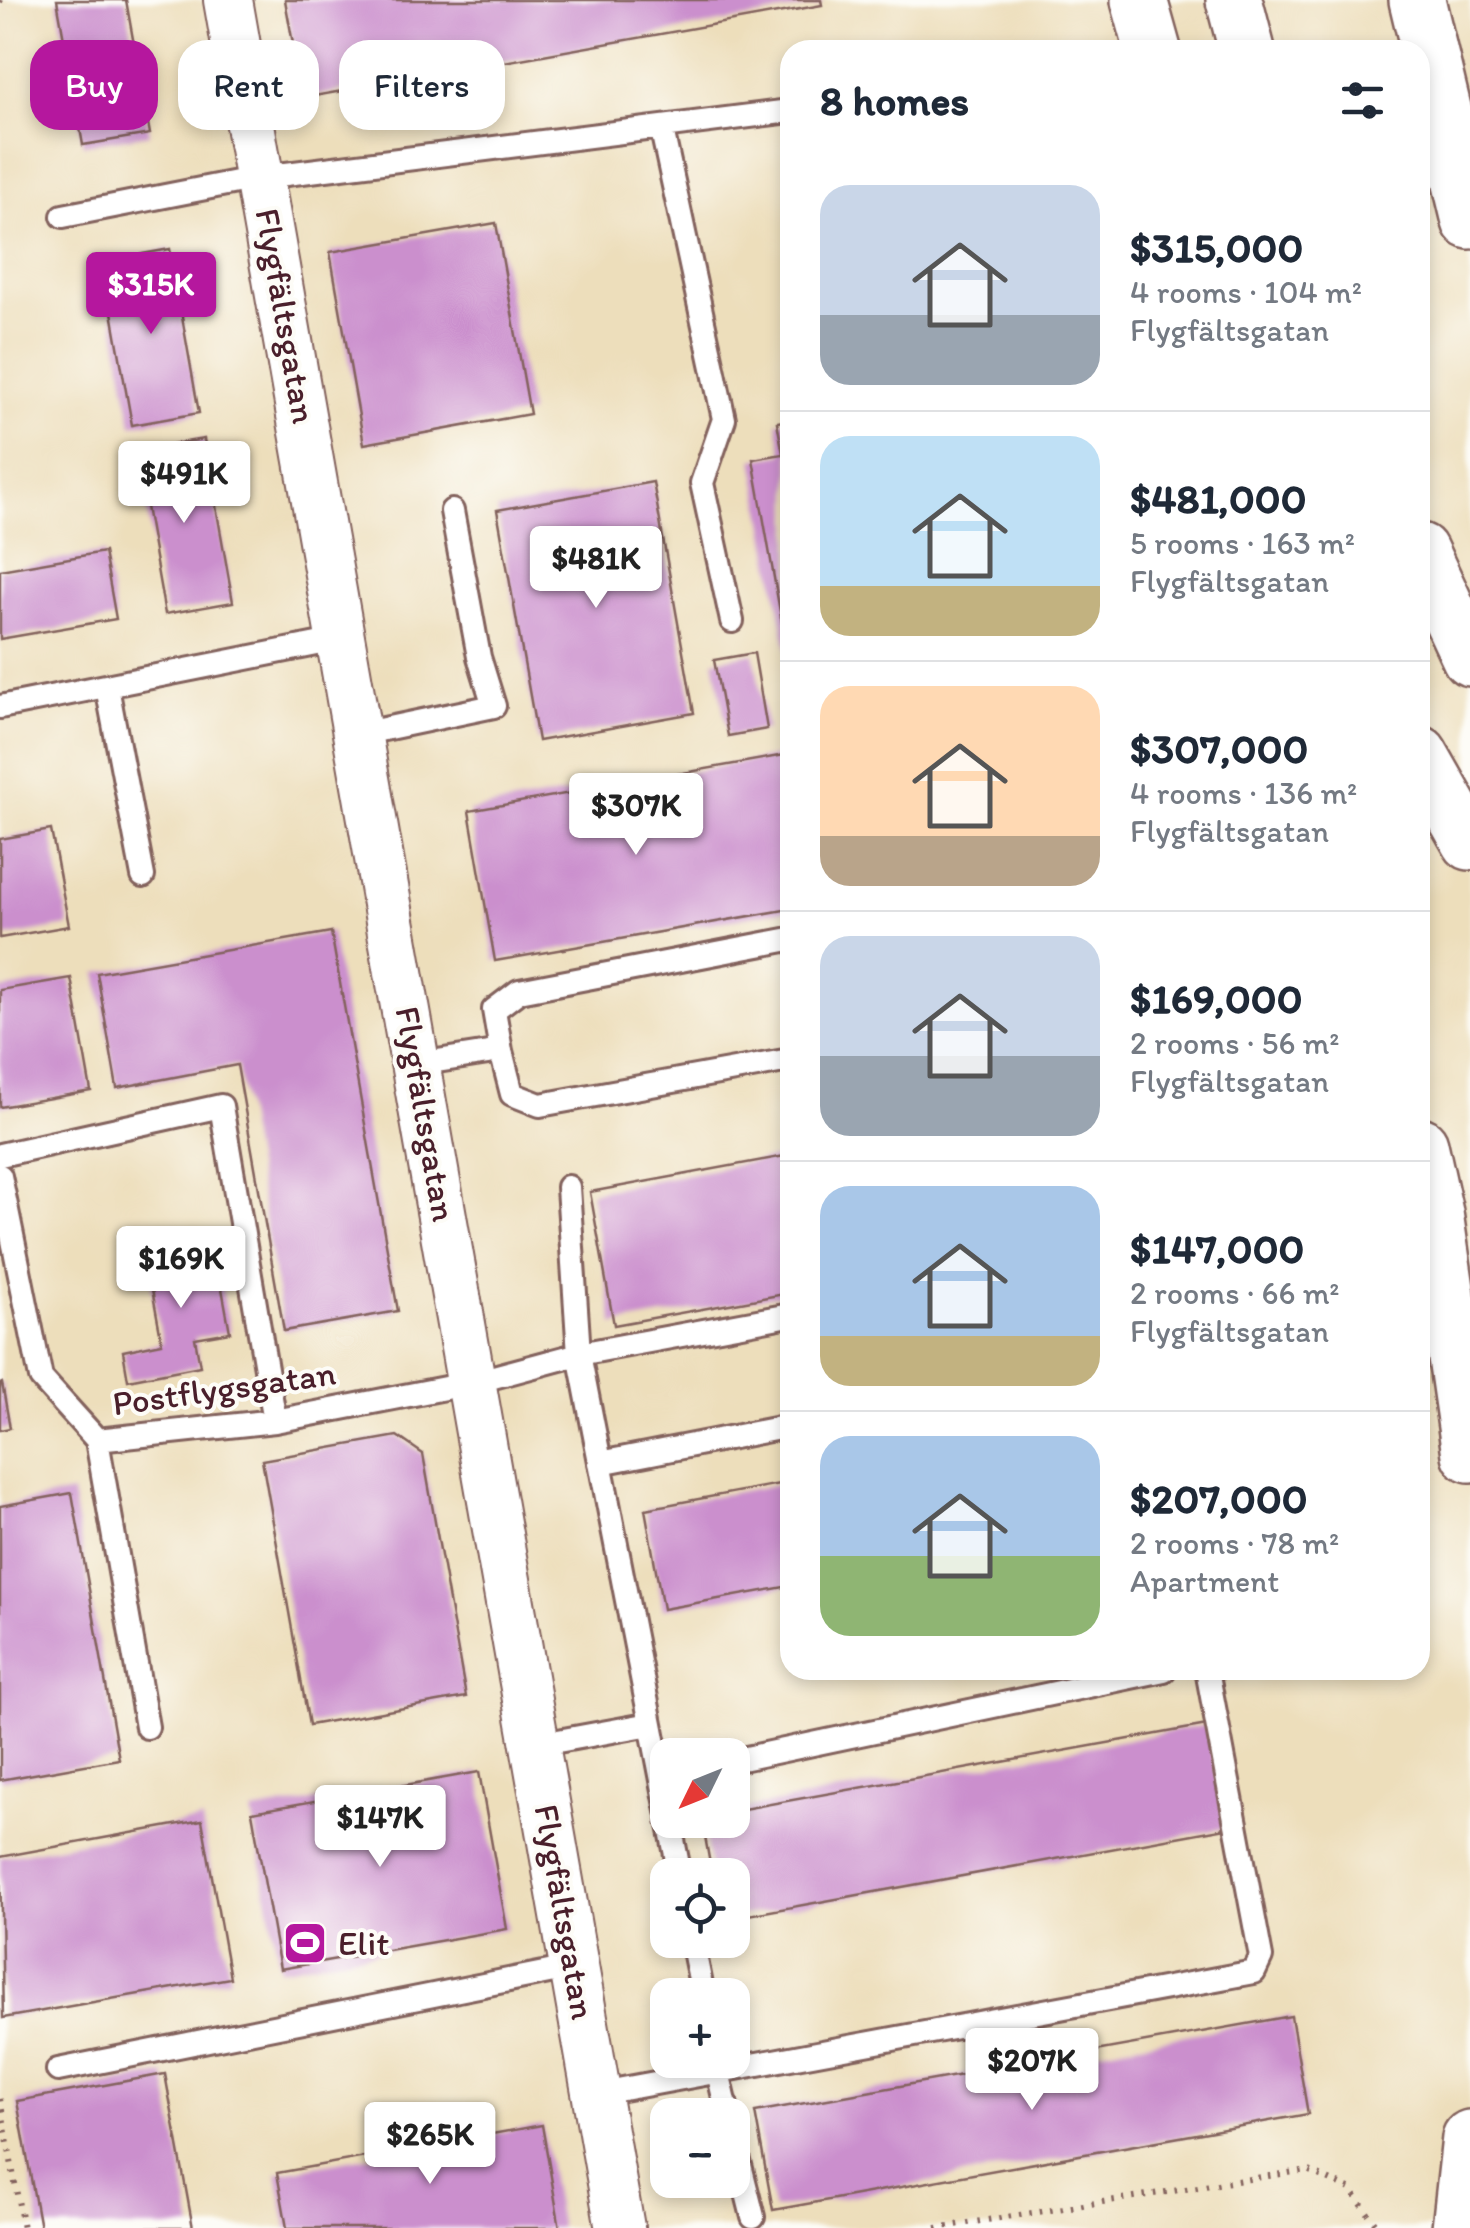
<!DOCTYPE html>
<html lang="en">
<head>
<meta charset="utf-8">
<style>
  :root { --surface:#fff; --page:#f2f2f3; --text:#1f2937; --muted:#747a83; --line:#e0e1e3; --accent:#b5179e }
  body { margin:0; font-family:Itim,sans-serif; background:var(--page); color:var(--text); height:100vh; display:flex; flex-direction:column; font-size:38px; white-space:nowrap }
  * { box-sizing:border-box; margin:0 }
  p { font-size:32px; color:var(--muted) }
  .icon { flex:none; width:55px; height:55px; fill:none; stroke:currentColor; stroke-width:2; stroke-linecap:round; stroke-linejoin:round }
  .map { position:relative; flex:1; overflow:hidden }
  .sheet { position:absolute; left:780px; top:40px; width:650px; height:1640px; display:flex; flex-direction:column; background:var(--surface); border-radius:30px; box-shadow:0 5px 15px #0003 }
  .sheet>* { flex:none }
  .top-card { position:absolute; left:30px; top:40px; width:600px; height:90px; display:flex; gap:20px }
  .needle { width:65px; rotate:227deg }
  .fabs { position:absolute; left:650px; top:1738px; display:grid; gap:20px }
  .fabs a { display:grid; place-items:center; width:100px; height:100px; border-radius:20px; background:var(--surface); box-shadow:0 5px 15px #0003; font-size:50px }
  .price { position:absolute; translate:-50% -85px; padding:0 22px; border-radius:10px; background:#fff; color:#222; font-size:32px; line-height:65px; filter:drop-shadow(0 2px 5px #0008) }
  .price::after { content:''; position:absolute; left:50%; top:60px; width:30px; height:22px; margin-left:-15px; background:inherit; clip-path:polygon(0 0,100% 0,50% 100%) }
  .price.selected { background:var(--accent); color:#fff }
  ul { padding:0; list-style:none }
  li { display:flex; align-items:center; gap:30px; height:250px; padding:0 40px }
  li+li { border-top:2px solid var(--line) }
  li span { display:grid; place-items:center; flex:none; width:280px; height:200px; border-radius:30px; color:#555 }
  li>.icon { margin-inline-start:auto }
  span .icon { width:120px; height:120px; fill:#fffc; stroke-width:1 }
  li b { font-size:42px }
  h2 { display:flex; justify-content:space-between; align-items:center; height:120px; padding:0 40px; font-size:42px }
  .chip { padding:0 35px; border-radius:30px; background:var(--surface); box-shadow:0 5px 15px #0003; font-size:35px; line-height:90px }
  .chip.selected { background:var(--accent); color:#fff }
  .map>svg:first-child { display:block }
</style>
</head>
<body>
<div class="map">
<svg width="1470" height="2228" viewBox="0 0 1470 2228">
  <rect width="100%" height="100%" fill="#fdfcf7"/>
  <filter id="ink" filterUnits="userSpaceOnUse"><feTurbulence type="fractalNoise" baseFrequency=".01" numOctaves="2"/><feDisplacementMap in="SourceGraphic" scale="20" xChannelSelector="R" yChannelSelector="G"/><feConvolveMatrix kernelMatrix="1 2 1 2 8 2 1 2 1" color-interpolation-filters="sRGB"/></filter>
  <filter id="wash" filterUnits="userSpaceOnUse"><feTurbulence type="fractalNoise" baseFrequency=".0048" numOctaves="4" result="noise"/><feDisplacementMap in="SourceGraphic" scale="40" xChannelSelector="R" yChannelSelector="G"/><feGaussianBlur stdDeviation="2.25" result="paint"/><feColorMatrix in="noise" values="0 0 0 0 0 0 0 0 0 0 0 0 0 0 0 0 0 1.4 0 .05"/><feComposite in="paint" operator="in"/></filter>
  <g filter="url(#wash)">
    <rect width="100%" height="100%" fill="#eddebb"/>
    <g id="blocks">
      <!-- building -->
      <path fill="#cb8fcd" d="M57,0h69l24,134 -67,11z
        M285,0h536l1,5 -519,93z
        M496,223l34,191 -166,30 -34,-192z
        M170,249l29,164 -67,12 -29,-164z
        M790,420v236l-2,1 -35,-198 30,-5 -6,-32z
        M204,439l29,163 -68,12 -29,-164z
        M653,482l41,231 -156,28 -41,-231z
        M104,552l12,67 -116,20v-69z
        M754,653l13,76 -39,7 -14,-76z
        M790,754v155l-295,52 -26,-150z
        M51,830l18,96 -69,12v-99z
        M331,932l67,379 -114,20 -47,-266 -120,23 -20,-115z
        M71,978l20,113 -91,16v-117z
        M790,1155v138l-176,32 -24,-133z
        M214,1245l16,87 -35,6 5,28 -72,14 -5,-29 39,-8 -16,-86z
        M2,1383l8,45 -10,2v-46z
        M397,1436l26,18 43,243 -157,28 -47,-265z
        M790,1482v104l-127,23 -18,-100z
        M72,1493l47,266 -119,21v-274z
        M1207,1725l19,103 -494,90v-43h-20l-10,-55h30v-9z
        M479,1772l28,157 -227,40 -28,-157z
        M202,1820l28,158 -227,40 -3,-161z
        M1291,2016l17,98 -535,96 -18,-98z
        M165,2074l28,154h-153l-23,-127z
        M542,2125l18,103h-273l-10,-55z"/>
    </g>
  </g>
  <g filter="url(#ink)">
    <use href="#blocks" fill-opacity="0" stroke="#83625d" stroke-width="2.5"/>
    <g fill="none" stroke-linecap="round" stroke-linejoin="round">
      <!-- lane casing -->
      <g stroke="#83625d" stroke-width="28">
        <path id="lane" d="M662,130l62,289 -22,64 30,138
          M63,216l199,-39 528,-66
          M107,687l36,189
          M0,707l342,-68
          M360,734l134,-28 -15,-49 -27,-146
          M501,1051l-7,-41 25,-19 271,-52
          M418,1064l83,-13 11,43 28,11 250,-45
          M0,1155l221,-49 54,315
          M0,1176l41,202 56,62
          M568,1187l11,167 89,457
          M600,1463l190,-37
          M147,1727l-50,-287 178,-19 196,-38 108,-29 211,-39
          M536,1745l115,-21
          M732,1761l432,-91
          M669,1820l11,55
          M692,1940l11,55
          M716,2063l12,52
          M58,2070l516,-103
          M596,2094l658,-122 7,-15 -54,-287
          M732,2133l21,84"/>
      </g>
      <!-- street casing -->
      <g stroke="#83625d" stroke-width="52">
        <path id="street" d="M228,0l392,2228"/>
      </g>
      <!-- secondary casing -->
      <g stroke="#83625d" stroke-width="60">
        <path id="secondary" d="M1417,0l53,221"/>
      </g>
      <!-- highway casing -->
      <g stroke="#83625d" stroke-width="60">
        <path id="highway" d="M1139,0l14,50
          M1234,0l13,50
          M1420,551l50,107
          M1420,754l50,88
          M1420,1145l15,68 35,241
          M1460,2228l10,-90"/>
      </g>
      <!-- path -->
      <path stroke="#83625d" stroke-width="6" stroke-dasharray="2.5 8" stroke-linecap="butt" d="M0,2l1,-2
        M0,2099l23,129
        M936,2228l371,-58 43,19 29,39"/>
      <!-- lane -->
      <use href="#lane" stroke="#fff" stroke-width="22"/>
      <!-- street -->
      <use href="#street" stroke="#fff" stroke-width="48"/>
      <!-- secondary -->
      <use href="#secondary" stroke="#fff" stroke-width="55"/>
      <!-- highway -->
      <use href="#highway" stroke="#fff" stroke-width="55"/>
    </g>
  </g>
  <!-- icons -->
  <defs>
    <g id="stadium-square" transform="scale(2.25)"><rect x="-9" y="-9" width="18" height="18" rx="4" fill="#b5179e" stroke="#fdfcf7"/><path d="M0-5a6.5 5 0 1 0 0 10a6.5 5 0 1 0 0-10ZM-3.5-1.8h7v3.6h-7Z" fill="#fff"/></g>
  </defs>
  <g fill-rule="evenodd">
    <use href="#stadium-square" x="305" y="1943"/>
  </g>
  <g text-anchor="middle" stroke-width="8" stroke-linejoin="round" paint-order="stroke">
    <!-- street labels -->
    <g font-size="35" fill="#4a1f2b" stroke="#fdfcf7">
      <text transform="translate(286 316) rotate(80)" y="12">Flygfältsgatan</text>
      <text transform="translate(426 1114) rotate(80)" y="12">Flygfältsgatan</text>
      <text transform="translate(224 1388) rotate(-8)" y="12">Postflygsgatan</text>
      <text transform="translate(565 1912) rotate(80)" y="12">Flygfältsgatan</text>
    </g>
    <!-- poi labels -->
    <g font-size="35" fill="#4a1f2b" stroke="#fdfcf7" text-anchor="start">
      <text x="338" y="1955">Elit</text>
    </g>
  </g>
</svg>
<div class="fabs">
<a><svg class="needle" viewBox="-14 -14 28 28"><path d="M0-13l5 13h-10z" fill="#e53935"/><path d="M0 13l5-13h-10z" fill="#747a83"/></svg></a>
<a><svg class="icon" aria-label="locate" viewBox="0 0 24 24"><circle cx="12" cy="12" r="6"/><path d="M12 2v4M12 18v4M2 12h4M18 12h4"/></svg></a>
<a>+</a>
<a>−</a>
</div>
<b class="price selected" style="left:151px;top:337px">$315K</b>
<b class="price" style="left:184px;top:526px">$491K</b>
<b class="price" style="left:596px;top:611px">$481K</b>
<b class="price" style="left:636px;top:858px">$307K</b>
<b class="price" style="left:181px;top:1311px">$169K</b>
<b class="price" style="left:380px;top:1870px">$147K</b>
<b class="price" style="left:1032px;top:2113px">$207K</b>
<b class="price" style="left:430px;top:2187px">$265K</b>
<div class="top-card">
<a class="chip selected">Buy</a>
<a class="chip">Rent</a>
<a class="chip">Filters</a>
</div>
<section class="sheet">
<h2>8 homes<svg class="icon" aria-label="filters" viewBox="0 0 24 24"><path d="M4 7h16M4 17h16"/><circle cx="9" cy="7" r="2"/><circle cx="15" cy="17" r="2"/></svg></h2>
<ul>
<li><span style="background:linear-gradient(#c9d6e8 65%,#9aa5b1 0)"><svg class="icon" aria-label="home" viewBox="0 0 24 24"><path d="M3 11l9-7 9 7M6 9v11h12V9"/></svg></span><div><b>$315,000</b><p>4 rooms · 104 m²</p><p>Flygfältsgatan</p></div></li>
<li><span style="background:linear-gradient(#bfe0f5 75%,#c2b280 0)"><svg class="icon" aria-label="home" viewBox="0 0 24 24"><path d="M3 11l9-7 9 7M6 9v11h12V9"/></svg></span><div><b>$481,000</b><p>5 rooms · 163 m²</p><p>Flygfältsgatan</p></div></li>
<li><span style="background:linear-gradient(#ffd9b3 75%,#b9a48a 0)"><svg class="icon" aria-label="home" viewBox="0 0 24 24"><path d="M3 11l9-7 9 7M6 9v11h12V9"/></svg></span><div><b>$307,000</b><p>4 rooms · 136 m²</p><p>Flygfältsgatan</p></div></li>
<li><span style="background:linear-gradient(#c9d6e8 60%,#9aa5b1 0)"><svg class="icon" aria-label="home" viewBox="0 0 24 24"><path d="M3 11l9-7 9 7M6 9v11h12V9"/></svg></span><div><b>$169,000</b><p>2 rooms · 56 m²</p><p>Flygfältsgatan</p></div></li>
<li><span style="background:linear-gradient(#a9c7e8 75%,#c2b280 0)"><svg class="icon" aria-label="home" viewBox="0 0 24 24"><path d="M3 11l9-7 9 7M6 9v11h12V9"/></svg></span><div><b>$147,000</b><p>2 rooms · 66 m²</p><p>Flygfältsgatan</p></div></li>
<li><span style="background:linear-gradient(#a9c7e8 60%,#8fb573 0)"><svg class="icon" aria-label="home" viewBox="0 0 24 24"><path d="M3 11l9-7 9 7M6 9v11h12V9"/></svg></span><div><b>$207,000</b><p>2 rooms · 78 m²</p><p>Apartment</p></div></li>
</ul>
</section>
</div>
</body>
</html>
